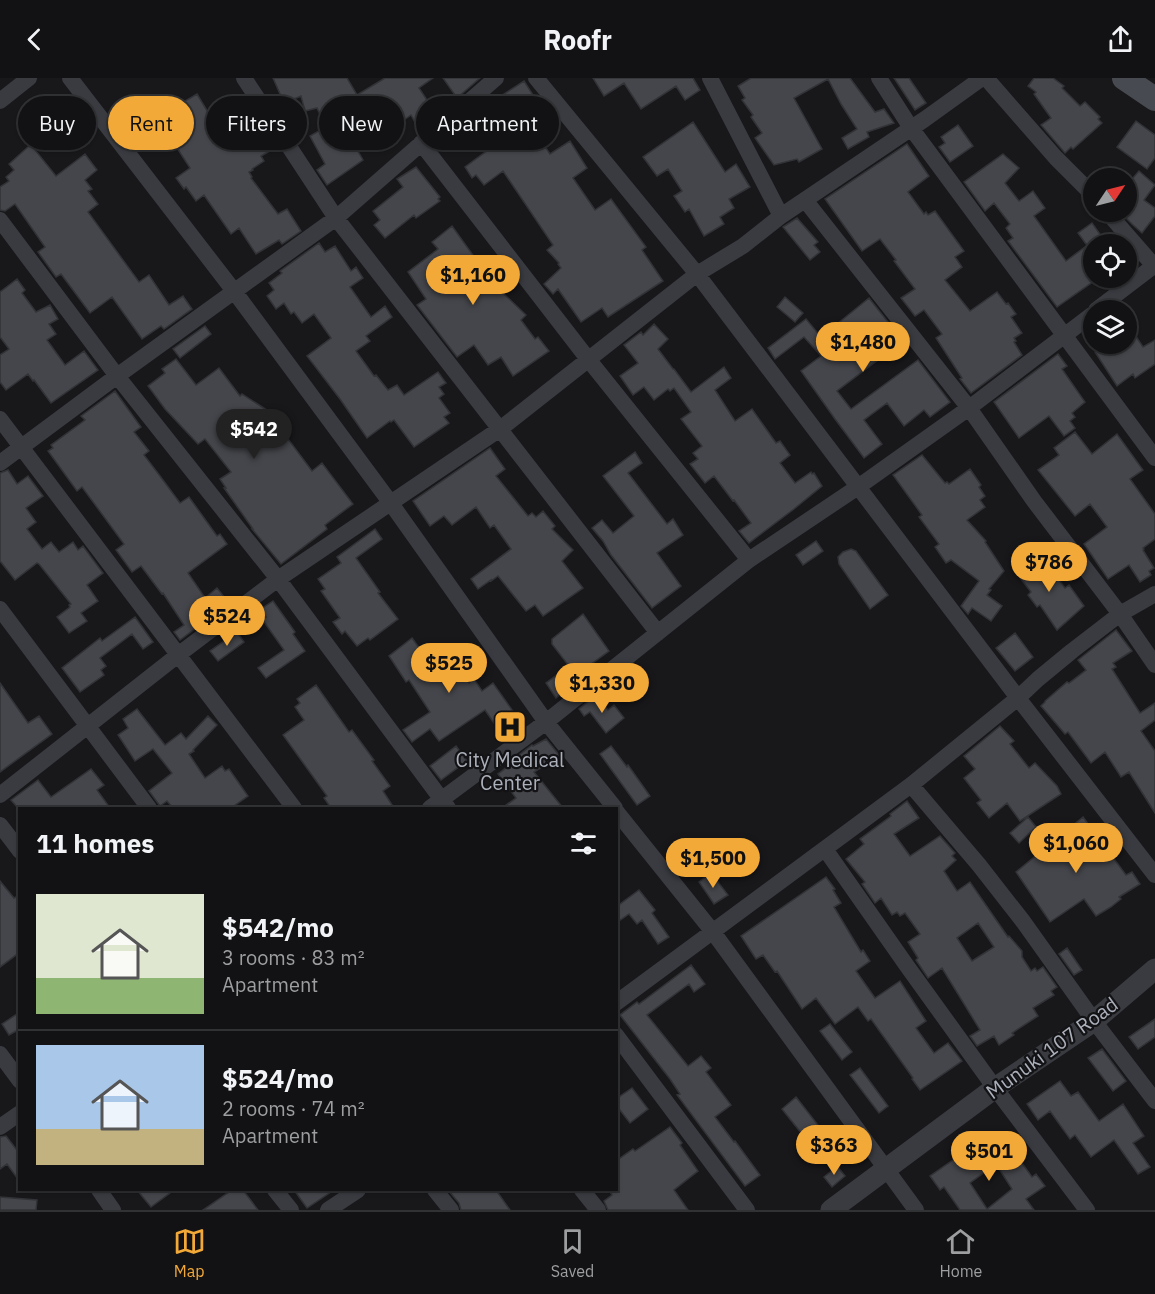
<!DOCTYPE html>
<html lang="en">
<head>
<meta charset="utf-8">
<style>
  :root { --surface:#121214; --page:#1f2022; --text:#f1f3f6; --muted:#9c9ea0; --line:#313234; --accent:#f3a938 }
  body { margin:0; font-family:"IBM Plex Sans",sans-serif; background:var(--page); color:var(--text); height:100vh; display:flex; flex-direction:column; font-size:22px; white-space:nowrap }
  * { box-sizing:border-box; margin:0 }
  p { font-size:20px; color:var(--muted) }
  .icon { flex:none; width:33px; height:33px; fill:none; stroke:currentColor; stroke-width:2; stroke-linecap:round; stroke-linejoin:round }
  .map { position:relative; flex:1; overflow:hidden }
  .panel { position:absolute; left:18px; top:729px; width:600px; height:384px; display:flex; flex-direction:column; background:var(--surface); border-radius:0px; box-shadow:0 2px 4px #0004,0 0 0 2px var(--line) }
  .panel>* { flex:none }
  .banner { position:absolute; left:18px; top:18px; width:600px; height:54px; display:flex; gap:12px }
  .needle { width:39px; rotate:55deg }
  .buttons { position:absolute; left:1083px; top:90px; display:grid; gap:12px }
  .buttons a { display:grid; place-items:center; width:54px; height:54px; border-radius:50%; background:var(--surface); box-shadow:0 2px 4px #0004,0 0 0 2px var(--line); font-size:30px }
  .price { position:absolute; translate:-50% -51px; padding:0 14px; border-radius:21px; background:var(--accent); color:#111; font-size:20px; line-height:39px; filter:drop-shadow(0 2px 3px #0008) }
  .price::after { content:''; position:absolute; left:50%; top:36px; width:18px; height:14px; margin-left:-9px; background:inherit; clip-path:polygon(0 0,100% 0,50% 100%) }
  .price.on { background:#222; color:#fff }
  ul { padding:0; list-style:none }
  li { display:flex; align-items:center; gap:18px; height:150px; padding:0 18px }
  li+li { border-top:2px solid var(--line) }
  li span { display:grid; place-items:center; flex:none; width:168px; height:120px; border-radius:0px; color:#555 }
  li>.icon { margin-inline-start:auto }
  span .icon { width:72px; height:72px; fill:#fffc; stroke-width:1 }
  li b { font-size:26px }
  h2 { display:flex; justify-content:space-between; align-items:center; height:72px; padding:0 18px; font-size:26px }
  .chip { padding:0 21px; border-radius:27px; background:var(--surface); box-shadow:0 2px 4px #0004,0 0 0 2px var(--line); font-size:21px; line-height:54px }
  .chip.on { background:var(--accent); color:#111 }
  header { display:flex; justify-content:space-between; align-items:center; height:78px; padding:0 18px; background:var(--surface); font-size:27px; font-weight:700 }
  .tabs { display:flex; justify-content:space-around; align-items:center; height:84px; border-top:2px solid var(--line); background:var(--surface); font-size:16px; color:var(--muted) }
  .tabs a { display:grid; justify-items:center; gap:3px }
  .tabs .on { color:var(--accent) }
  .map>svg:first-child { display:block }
</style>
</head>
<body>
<header><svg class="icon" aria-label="back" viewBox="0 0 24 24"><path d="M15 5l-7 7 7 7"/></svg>Roofr<svg class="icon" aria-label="share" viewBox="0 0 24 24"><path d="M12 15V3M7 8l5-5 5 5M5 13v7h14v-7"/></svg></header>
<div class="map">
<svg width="1155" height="1132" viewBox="0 0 1155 1132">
  <rect width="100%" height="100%" fill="#18181b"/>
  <!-- building -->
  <path fill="#45464b" stroke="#323337" stroke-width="1.5" fill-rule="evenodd" d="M273,0h74l10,17 28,-17h48l-14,10 17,26 -19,12 -6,-11 -31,22 -8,-12 -21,14 12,21 -36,25 -10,-15 8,-6 -15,-28 16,-9 -9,-19 -12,3 -4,-15 -17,7z
    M443,0h37l-23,20z
    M593,0h100l7,12 -15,10 -9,-14 -35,23 -17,-26 -20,13z
    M751,0h99l25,34 9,-3 10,14 -27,9 2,5 -21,12 -6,-11 15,-9 -16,-25 -13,-25 -34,19 28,51 -23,13 -2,-3 -23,6 -19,-27 7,-5 -11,-16 2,-2 -11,-15 3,-2 -7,-12z
    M894,0h15l17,25 -11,7z
    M1034,0h19l11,8 -2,2 18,18 5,-4 15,15 -2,2 4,4 -29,26 -2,-2 -6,6 -24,-28 10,-7 -17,-24 2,-2 -8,-6z
    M524,3l9,14 -6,4 7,9 -10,8 26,38 20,-13 17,27 -14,10 22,32 16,-11 35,48 -4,3 21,31 -55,36 -6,-9 -21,14 -23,-33 -5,5 -9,-10 17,-16 -3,-4 1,-1 -12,-13 6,-5 -50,-74 -19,14 -8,-10 -4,3 -7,-11 27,-20 -19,-28 32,-23 -1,-2z
    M197,16l12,20 17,-11 12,17 8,-5 22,37 -7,4 3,5 -12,8 1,1 -4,2 3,5 -1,1 27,36 9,-5 14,22 -19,13 -3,-4 -23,14 -17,-26 -8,6 -27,-39 -8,6 -10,-14 -2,2 -8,-11 14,-10 -20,-31 -5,3 -19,-27 13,-9 6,9z
    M45,25l9,11 -12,9 -9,-11z
    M1136,43l19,14v23l-8,11 -30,-22z
    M693,44l32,50 11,-8 14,23 -21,12 5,9 -14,9 4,7 -20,12 -15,-27 -4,3 -11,-16 8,-5 -14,-22 -11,7 -14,-19z
    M42,47l9,13 -16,12 21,26 29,-22 12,16 -12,10 7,9 -4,2 10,13 -10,8 51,70 10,-7 20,30 14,-9 9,13 -28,20 -3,-3 -19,13 -30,-42 -22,16 -29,-39 -5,3 -18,-25 7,-5 -30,-43 -10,7 -5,-1v-23l9,-6 -3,-4 8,-7 -5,-6 20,-18 -5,-7z
    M958,47l15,21 -23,16 -11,-15 6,-4 -4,-6z
    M907,66l22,32 -21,16 16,22 2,-2 2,3 7,-4 29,40 -9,6 7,10 -17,13 25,31 27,-19 9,12 2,-1 8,11 -5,3 11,16 -8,5 2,3 -2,1 8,13 -51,38 -11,-14 2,-1 -26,-40 6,-4 -18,-24 -9,6 -14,-18 14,-9 -21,-28 2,-1 -16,-21 -18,12 -37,-52z
    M1003,76l16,14 -14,15 14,18 14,-10 12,17 -11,8 32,45 23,-17h-3l-8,-11 14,-10 15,21h-13v37l-37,26 -49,-66 5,-3 -7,-10 4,-4 -16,-21 -9,8 -21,-29z
    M416,89l24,30 -2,2 2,2 -24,17 -2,-3 -29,23 -11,-13 6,-5 -7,-9 30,-24 -6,-8z
    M1139,93l16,14 -11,15 11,8v8l-13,17 -9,-8 -13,-13h6v-26z
    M797,140l21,24 -4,3 6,7 -10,8 -27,-33z
    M452,148l28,39 4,-4 22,30 -3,2 23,22 -5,5 14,19 3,-2 11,14 -36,25 -12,-19 -13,8 -14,-20 -17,12 -40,-52 9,-6 -18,-27 30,-23 -6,-7z
    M319,165l6,9 10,-6 16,25 5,-4 7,11 -13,9 21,30 14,-11 7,11 -26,19 4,5 -14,10 18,25 2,-1 12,15 9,-5 7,10 34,-23 8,11 -7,4 5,7 -5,4 11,15 -6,4 5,6 -35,24 -20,-27 -3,2 -1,-1 -23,17 -27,-39 -33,-43 24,-18 -17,-24 -12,9 -8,-11 -3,2 -7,-11 -8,6 -9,-13 7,-6 -5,-7 13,-10 -2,-2z
    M17,201l8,11 -3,3 14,19 14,-7 8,14 -9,5 7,10 -9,6 18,25 19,-14 14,19 -47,33 -17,-23 -1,1 -5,-7 -22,16 -6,-8v-27l9,-6 -9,-12v-45z
    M785,219l18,16 -8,9 -18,-15z
    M869,220l34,43 -66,50 14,18 67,-49 32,42 -20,15 -6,-7 -20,16 -17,-23 -23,17 18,24 -18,14 -29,-39 -34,-48 20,-15 -17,-19 -29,22 -7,-11 38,-29 15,18z
    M654,246l14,15 -10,10 15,20h1l17,23 33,-25 7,11 -16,12 20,31 17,-12 24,34 4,-2 10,14 -10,8 15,20 16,-11 1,2 2,-1 8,13 -28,23 -45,34 -10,-12 12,-8 -17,-23 -1,1 -19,-25 -9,7 -15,-19 8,-5 -5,-6 9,-7 -21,-27 10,-7 -17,-24 -4,3 -2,-2 -14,11 -10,-13 -11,8 -13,-19 18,-13 -14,-18 17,-13 2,3z
    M205,248l6,8 -31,24 -7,-9z
    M1135,257l8,12 12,-7v24l-20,14 -2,-4 -16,12 -22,-34 3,-2 -5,-6h33v-4z
    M1058,276l9,12 -5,3 23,33 -13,11 3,4 -5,4 5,7 -11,8 -15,-20 -30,22 -25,-36z
    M176,281l20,26 23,-17 21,28 2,-2 31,20 3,9 36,48 10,-8 31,41 -28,21 2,4 -46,35 -29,-35h1l-29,-41h2l-6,-9 11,-7 -26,-33 -7,5 -33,-35 -17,-23 17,-13 -3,-4z
    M115,313l26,36 -7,5 15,19 -5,4 16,21 20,27 9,-6 28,39 3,-2 7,10 -39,29 17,25 12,-10 12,15 -49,37 -6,-8 10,-7 -21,-32 -1,1 -21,-28 -9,6 -16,-22 8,-6 -42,-57 -5,4 -29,-40 5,-3 -2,-3 34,-25 -4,-4z
    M1075,354l17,22 25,-20 26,36 -13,9 25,35v25l-12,9 1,1 -1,1 11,18 -5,3 2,4 -11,7 -11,-17 -21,14 -24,-35 23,-17 -17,-23 -15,12 -37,-46 21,-15 -5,-7z
    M490,370l15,21 -9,7 32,40 4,-3 4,4 7,-6 12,15 -3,3 21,21 -11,11 21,27 -40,28 -8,-11 -9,6 -28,-35 -7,5v-1l-13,9 -7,-10 40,-30 -17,-24 -4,3 -14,-21 -24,18 -8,-9 -14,10 -17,-25z
    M635,374l7,11 -14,10 39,51 6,-5 10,16 -26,18 24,33 -29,22 -41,-53 -8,-14 -11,-13 10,-8 11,13 21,-17 -31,-40z
    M922,377l23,28 2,-1 2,2 21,-15 11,16 -2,2 6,9 -5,4 5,7 -18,13 19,21 -1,1 19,29 -15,18 2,1 -4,5 15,11 -11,15 -19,-13 -4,6 -7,-8 18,-25 -28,-21 -5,3 -11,-16 4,-3 -20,-27 3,-2 -29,-40z
    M8,392l9,14 11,-8 15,20 -17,12 10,14 -9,7 15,20 9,-7 8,10 14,-10 5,8 5,-4 20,27 -16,12 11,16 -17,12 6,8 -18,12 -12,-16 13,-10 -1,-2 2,-1 -32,-40 -2,-1 -22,17 -15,-19v-88z
    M375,451l7,10 -26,19 24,34 -2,1 20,26 -28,21 -2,-2 -11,8 -12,-15 -3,3 -9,-12 7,-4 -19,-27 4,-2 -7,-10 23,-16 -4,-6z
    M816,463l7,10 -20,14 -7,-10z
    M851,471l5,2 2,3 30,41 -18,14 -31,-45 -1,-7 5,-5z
    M1032,479l8,11 6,-5 19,25 4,-3 15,21 -27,24 -17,-25 -3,2 -9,-12 3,-3 -17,-22z
    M273,523l22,31 -2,2 12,17 -39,27 -8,-10 26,-18 -22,-31 4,-2 -5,-8z
    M583,536l26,37 -19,14 4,5 -27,22 -1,-2 -10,8 -10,-15 23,-17 -17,-22v-5z
    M135,539l18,25 -10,7 -11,-15 -32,24 6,8 -5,4 3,5 -24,17 -18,-24 38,-30 2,3z
    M1116,552l16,21 -19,12 3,4 -4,2 28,44 15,-10v17l-14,11 14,20v62l-26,-41 -8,5 -16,-25 -14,11 -23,-31 -3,2 -24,-28 4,-4v-1l22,-19 2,1 17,-13 -8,-10z
    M237,554l7,10 -26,19 -8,-10z
    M1015,555l18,24 -18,14 -19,-23z
    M412,560l13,18 13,-10 8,11 3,-3 20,29 5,-4 8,12 11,-8 29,41 -3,3 1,1 -15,11 -20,-29 -46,31 -9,-12 -18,13 -9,-12 27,-18 -21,-32 -3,2 -17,-26z
    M0,605l28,40 11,-7 13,18 -52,38z
    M316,607l33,47 3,-2 22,30 -2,1 18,25 -7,5 11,17h-63l-7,-10 3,-2 -44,-61 21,-15 -9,-13 5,-4 -3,-4z
    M596,617l12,15 6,-5 10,13 -18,15 -16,-21 -6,4 -5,-7z
    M137,631l28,36 16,-12 5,6 22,-23 9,9 -24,25 1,1 -5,3 16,24 17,-12 3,5 4,-2 19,27 -17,12h-58l-6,-7 -7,5 -11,-15 23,-18 -19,-24 -18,12 -17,-26 10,-7 -5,-9z
    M1000,648l14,15 -4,3 19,24 6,-5 22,23 4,8 -41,27 -13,-18 -18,15 -12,-15 4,-3 -17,-22 11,-9 -11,-13z
    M546,661l14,17 -26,16 29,36h-61l14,-10 -18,-24 13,-10 -1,-2 22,-17 1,1z
    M456,668l11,15 -26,19 -11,-14z
    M611,668l16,21 1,-2 22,31 -13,9 -37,-51z
    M91,691l13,16 -7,5 13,18h-92l-7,-8 27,-20 13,17z
    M907,723l12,17 -25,16 16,22 30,-20 15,17 -3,3 4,4 -12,11 13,20 13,-9 38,55 1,-1 13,15v6l9,14 4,-3 2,3 6,-4 14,20 -6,4 3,4 -21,13 5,8 -26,17 2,2 -15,10 -5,-9 -17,10 -7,-10 10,-6 -38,-62 -14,10 -12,-18 2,-2 -10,-16 12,-8 -15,-21 -5,3 -3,-4 -5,3 -11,-17 -6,5 -13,-19 3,-2 -19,-23 18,-15 -4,-5 31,-23 -1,-2zM978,845l16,24 -22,14 -15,-23z
    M1028,739l8,10 -17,16 -9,-10z
    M1083,739l43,58 6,-3 8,12 -21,13 2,2 -10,8 -15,9 -12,-17 -34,23 -34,-50z
    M711,795l17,22 -14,9 -15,-22z
    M826,799l9,12 -2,1 8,13 -7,4 27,45 2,-2 7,11 -14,10 19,27 25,-17 26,40 -10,7 18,25 14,-10 14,18 -42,29 -8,-11 1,-1 -42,-59 -3,2 -10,-14 -23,17 -19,-26 -14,11 -25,-38 -2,1 -12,-17 -7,4 -15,-23z
    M0,803l14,17 6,-3v57l-20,15z
    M639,812l16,20 -3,3 17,24 -11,7 -16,-24 -5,4 -8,-10 -13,9v-16z
    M1067,870l15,22 -8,5 -15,-21z
    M691,887l14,19 -11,8 -5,-8 -42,31 41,51 13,-10 10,12 -5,4 25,33 -16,12 19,25 1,-1 25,34 -15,11 -68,-91 3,-1 -10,-15 -50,-64 17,-13 2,2z
    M20,934v17l-11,6 -7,-11z
    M1155,941v18l-17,12 -9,-12z
    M830,946l22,28 -10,8 -22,-29z
    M1102,971l24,32 -13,10 -25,-33z
    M860,990l28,38 -9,7 -29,-38z
    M1060,1003l11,15 7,-4 21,29 24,-17 21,32 -11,7 17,24 -12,7 -24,-34 -23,17 -16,-22 -5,4 -20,-28 -12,9 -11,-16z
    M632,1010l16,21 -18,14 -14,-18v-6z
    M796,1019l36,46 -14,11 -36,-45z
    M670,1049l12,16 -2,2 18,26 -24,19 14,20h-80l-4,-9 8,-6 -3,-5h7v-29l17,-12 2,2z
    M6,1058l14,18v28l-13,-18 -7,5v-32z
    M1006,1063l26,36 4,-3 9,12 -19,13 8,11h-74l-16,-23 -4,3 -10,-14 36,-25 8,12zM996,1086l16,25 -25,20 -17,-26z
    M837,1088l8,10 -13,11 -8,-10z
    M137,1112h37l-23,17z
    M232,1112h11l15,20h-55z
    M294,1112h40l-27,18z
    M448,1112h48l14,20h-49l-2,-7z
    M0,1119l37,3 -1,10h-36z"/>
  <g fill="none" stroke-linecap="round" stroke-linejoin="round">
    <!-- minor -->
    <path stroke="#393b40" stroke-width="16" d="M70,0l164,213 156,211 156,220 69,86
      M244,0l92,140 322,415
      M536,0l161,196 321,424 137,177
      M710,0l71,138
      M879,0l32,50 244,330
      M986,0l70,80 38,38
      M0,23l29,-23
      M421,65l167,216 161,201
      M805,122l164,208 65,93 86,113 35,51
      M1107,134l48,55
      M0,142l117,156 161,203 170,229
      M1096,232l59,-45
      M0,341l294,389
      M0,385l117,-87 219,-158 160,-140
      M0,531l149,199
      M911,707l68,80 43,55 72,101 61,80
      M0,717l178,-140 100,-76 222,-150 197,-155 46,-28 38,-30 144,-97 57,-41
      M430,730l116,-86 203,-162 109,-73 111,-79 125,-95
      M616,733l97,121 203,278
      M0,747l20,26
      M825,771l82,117 88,122 92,122
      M616,925l295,-218 107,-87 20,-19 34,-28 48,-37 35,-20
      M616,957l131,175
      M0,976l20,27
      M0,1049l20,-14
      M99,1112l14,20
      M275,1112l16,20
      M435,1112l16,20
      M582,1112l16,20
      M328,1132l30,-20"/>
    <!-- tertiary -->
    <path stroke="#393b40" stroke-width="21" d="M831,1132l164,-122 99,-67 61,-52"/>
    <!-- secondary -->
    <path stroke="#474a50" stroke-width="24" d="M1124,0l31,21"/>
  </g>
  <!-- icons -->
  <defs>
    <g id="hospital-square" transform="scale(1.725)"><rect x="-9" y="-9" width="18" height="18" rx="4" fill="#f3a938" stroke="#131316"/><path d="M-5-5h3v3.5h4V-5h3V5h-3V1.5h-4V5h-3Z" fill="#111"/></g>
  </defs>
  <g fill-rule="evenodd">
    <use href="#hospital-square" x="510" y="649"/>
  </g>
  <g text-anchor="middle" stroke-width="4.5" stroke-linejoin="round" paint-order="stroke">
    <!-- poi labels -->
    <g font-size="20" fill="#abb0ba" stroke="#131316">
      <text x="510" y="689">City Medical<tspan x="510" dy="23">Center</tspan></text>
    </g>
    <!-- street labels -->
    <g font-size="20" fill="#abb0ba" stroke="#131316">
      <text transform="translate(1052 970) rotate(-36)" y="7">Munuki 107 Road</text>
    </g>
  </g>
</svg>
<div class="buttons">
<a><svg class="needle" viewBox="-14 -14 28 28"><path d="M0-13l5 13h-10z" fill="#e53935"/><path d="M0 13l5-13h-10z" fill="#9c9ea0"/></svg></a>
<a><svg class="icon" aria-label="locate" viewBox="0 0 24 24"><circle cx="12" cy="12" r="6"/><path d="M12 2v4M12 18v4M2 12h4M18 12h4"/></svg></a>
<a><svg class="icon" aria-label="layers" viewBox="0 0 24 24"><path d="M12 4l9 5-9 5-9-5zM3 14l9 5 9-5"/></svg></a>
</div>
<b class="price" style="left:473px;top:228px">$1,160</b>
<b class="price" style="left:863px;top:295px">$1,480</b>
<b class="price on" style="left:254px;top:382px">$542</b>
<b class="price" style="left:1049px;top:515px">$786</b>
<b class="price" style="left:227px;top:569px">$524</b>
<b class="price" style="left:449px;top:616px">$525</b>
<b class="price" style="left:602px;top:636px">$1,330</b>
<b class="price" style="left:1076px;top:796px">$1,060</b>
<b class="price" style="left:713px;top:811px">$1,500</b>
<b class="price" style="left:834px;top:1098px">$363</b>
<b class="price" style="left:989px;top:1104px">$501</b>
<div class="banner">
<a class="chip">Buy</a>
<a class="chip on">Rent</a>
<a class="chip">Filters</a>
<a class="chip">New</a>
<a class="chip">Apartment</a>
</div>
<section class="panel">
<h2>11 homes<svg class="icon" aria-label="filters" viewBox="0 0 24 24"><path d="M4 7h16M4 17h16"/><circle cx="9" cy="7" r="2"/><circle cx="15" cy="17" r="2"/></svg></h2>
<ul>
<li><span style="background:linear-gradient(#dfe7d0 70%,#8fb573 0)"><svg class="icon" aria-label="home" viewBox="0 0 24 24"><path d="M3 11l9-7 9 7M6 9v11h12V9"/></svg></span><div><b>$542/mo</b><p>3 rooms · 83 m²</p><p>Apartment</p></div></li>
<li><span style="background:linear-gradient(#a9c7e8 70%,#c2b280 0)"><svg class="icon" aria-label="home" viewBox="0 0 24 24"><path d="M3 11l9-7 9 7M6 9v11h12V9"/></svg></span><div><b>$524/mo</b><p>2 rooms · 74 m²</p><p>Apartment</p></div></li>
</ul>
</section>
</div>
<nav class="tabs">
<a class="on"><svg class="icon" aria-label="map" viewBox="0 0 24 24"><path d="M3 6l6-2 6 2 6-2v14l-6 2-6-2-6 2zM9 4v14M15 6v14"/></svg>Map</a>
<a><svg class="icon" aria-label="saved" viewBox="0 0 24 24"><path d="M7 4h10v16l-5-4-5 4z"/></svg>Saved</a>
<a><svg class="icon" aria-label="home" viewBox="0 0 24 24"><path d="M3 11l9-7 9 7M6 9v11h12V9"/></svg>Home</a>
</nav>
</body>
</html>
